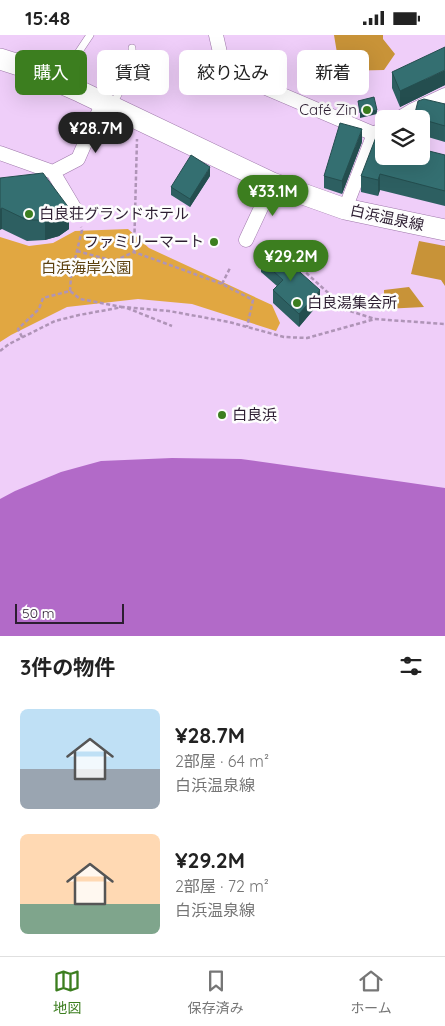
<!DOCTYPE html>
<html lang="ja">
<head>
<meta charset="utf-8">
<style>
  :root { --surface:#fff; --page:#f6f6f6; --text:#222; --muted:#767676; --line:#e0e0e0; --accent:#3c7e1f }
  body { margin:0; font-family:Quicksand,"Noto Sans JP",sans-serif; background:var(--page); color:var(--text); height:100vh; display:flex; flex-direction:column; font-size:19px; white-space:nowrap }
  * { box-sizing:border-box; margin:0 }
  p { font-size:16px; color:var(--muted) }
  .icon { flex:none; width:28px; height:28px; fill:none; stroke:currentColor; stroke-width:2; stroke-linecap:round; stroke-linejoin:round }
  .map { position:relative; height:601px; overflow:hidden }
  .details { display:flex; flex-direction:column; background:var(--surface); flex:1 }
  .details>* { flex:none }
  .top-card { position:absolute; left:15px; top:15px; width:415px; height:45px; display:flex; gap:10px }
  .buttons { position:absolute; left:375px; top:75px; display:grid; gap:10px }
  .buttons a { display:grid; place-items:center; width:55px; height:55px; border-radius:8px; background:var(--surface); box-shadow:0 5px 20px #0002; font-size:25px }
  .scale { position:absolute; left:15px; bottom:12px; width:109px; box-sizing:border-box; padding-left:5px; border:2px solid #2c1d31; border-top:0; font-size:14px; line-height:18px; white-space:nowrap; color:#2c1d31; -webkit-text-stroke:4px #fdfdfd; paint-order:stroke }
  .price { position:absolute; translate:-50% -42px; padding:0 11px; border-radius:18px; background:var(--accent); color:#fff; font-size:16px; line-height:32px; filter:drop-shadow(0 1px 2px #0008) }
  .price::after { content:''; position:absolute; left:50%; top:30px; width:15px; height:11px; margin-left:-8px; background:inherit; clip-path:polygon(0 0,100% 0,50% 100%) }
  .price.current { background:#222; color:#fff }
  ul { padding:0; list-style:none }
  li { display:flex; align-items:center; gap:15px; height:125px; padding:0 20px }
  li span { display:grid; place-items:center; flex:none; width:140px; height:100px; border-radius:8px; color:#555 }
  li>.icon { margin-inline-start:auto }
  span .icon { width:60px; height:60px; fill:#fffc; stroke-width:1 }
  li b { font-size:21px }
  h2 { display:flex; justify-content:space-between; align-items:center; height:60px; padding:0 20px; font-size:21px }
  .pill { padding:0 18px; border-radius:8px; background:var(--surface); box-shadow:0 5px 20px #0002; font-size:18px; line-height:45px }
  .pill.current { background:var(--accent); color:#fff }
  .status { display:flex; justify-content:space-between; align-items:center; height:35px; padding:0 25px; background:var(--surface); direction:ltr }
  .status svg { height:14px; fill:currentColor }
  .dock { display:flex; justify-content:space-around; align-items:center; height:70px; border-top:1px solid var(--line); background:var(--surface); font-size:14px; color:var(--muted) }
  .dock a { display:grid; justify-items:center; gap:2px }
  .dock .current { color:var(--accent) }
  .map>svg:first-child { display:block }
</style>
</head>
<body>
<div class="status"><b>15:48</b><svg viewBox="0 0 49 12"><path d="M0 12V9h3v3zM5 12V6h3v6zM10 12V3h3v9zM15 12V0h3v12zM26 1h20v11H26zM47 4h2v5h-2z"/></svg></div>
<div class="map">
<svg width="445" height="601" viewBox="0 0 445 601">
  <rect width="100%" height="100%" fill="#efcef9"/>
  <!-- green -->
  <path fill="#e1a741" d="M128,194l21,19 123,57 8,18 -4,8 -84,-27 -54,-5 -71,8 -56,28 -11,7v-105l29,9 24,-3 22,-12z"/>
  <!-- forest -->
  <path fill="#c89338" d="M334,0h49v4l12,15 -11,16 -44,1z
    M419,206l26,5v40l-4,-6 -30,-6z
    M409,252l15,20 -40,2v-19z"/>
  <!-- water -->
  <path fill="#b26ac8" d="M172,423l69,1 163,23 41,6v148h-445v-137l15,-8 46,-19 40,-11z"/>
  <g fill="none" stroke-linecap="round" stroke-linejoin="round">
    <!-- service casing -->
    <g stroke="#9e78aa" stroke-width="8">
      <path id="service" d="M60,45l30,-45
        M113,69l20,-38 -1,-18"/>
    </g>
    <!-- minor casing -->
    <g stroke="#9e78aa" stroke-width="15">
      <path id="minor" d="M216,0l8,35 150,64
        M398,84l15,-9 32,-15
        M0,118l53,19 25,42
        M53,137l25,-13 25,-57
        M345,174l29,-75 10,-6
        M246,205l21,-45 5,-12"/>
    </g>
    <!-- primary casing -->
    <g stroke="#9e78aa" stroke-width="22">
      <path id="primary" d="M0,24l22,7 59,26 191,91 73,26 100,21"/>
    </g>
    <!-- path -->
    <path stroke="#af94b7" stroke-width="2.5" stroke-dasharray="4 2.5" stroke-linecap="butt" d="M259,210l13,6
      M77,216l37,10 20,-9 88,32 31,16 -6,27
      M134,217l3,-113
      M280,219l12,6 55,50 28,9
      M222,249l8,-16
      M70,256l1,-15 11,-46 -1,-3
      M127,273l45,18
      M22,302l-4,-8 21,-20 4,-11 27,-7 10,8 42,8
      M0,316l9,-7 46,-23 24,-6 44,-8 46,4 60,11 55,15 23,1 68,-19 70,5"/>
    <!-- service -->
    <use href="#service" stroke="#fff" stroke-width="7"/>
    <!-- minor -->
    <use href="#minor" stroke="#fff" stroke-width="14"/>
    <!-- primary -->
    <use href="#primary" stroke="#fff" stroke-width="21"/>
  </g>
  <!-- wall -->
  <path fill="#2d5f61" d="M392,37l53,13 -45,22 -8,-19z
    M445,69v38l-24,-7v-16h-7v-2z
    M362,107l-20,52 -18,-6v-12z
    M445,120v51l-65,-16 -2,6 -17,-4v-16l23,-20z
    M210,141l-20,31 -19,-12v-8z
    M0,143l69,51 -10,7 -14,4 -18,1 -25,-12z
    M261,225l59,42 -21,25 -26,-24v-13l4,-4 -16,-14z"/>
  <!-- shaded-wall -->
  <path fill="#244e4f" d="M445,35v15l-45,22v-16z
    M377,75v4l-17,4v-5z
    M362,94v13l-20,52v-13z
    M210,132v9l-20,31v-8z
    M380,139v16l-2,6v-16z
    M2,173v21l-2,1v-21z
    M69,173v21l-10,7 -14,4v-20z
    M320,255v12l-21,25v-13z"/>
  <!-- building -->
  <path fill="#346f71" stroke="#244e4f" d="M445,12v23l-45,21 -8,-19z
    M374,62l3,13 -17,3 -2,-12z
    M424,64l21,5v22l-31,-9 4,-16z
    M340,88l22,6 -20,52 -18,-5z
    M384,88v33h37v-7l24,6v36l-65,-17 -2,6 -17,-4 20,-52z
    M191,120l19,12 -20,32 -19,-12z
    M43,138l26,35 -10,8 -14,4h-18l-25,-12 -2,1v-31z
    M273,213l47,42 -21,24 -26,-24 10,-10 -22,-20z"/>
  <!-- markers -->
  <g fill="#3c7e1f" stroke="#fdfdfd" stroke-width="2">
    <circle cx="367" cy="75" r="5"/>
    <circle cx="29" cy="179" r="5"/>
    <circle cx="214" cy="207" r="5"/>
    <circle cx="297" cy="268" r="5"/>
    <circle cx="222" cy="380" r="5"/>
  </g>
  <g text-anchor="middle" stroke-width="5" stroke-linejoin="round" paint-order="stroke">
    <!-- poi labels -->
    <g font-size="15" fill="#2c1d31" stroke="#fdfdfd" text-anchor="start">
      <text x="357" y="80" text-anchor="end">Café Zin</text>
      <text x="39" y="184">白良荘グランドホテル</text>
      <text x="204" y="212" text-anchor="end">ファミリーマート</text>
      <text x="307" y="273">白良湯集会所</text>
      <text x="232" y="385">白良浜</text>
    </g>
    <!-- street labels -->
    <g font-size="15" fill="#2c1d31" stroke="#fdfdfd">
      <text transform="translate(387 183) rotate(12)" y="5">白浜温泉線</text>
    </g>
    <!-- park labels -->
    <g font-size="15" fill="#5c410f" stroke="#fdfdfd">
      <text x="86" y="238">白浜海岸公園</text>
    </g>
  </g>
</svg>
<div class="buttons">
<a><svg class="icon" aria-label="layers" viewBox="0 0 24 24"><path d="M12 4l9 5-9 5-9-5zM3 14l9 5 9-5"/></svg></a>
</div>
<div class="scale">50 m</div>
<b class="price current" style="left:96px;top:119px">¥28.7M</b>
<b class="price" style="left:273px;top:182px">¥33.1M</b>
<b class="price" style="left:291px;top:247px">¥29.2M</b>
<div class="top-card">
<a class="pill current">購入</a>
<a class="pill">賃貸</a>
<a class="pill">絞り込み</a>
<a class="pill">新着</a>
</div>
</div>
<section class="details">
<h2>3件の物件<svg class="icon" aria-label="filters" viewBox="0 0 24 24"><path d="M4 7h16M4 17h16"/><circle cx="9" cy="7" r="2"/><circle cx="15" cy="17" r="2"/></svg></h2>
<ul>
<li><span style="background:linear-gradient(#bfe0f5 60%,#9aa5b1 0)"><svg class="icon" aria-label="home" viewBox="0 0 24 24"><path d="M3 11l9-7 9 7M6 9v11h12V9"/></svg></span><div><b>¥28.7M</b><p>2部屋 · 64 m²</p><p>白浜温泉線</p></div></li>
<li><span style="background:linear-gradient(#ffd9b3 70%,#7fa58c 0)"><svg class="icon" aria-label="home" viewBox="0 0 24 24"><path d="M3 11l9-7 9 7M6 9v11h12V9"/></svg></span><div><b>¥29.2M</b><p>2部屋 · 72 m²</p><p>白浜温泉線</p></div></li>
</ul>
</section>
<nav class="dock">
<a class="current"><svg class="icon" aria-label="map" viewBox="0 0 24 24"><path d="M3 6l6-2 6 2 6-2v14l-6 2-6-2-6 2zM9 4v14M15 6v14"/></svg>地図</a>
<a><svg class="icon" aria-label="saved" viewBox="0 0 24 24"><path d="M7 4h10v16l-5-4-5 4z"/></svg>保存済み</a>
<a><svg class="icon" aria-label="home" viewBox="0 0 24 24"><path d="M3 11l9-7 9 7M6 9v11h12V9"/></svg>ホーム</a>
</nav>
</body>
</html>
